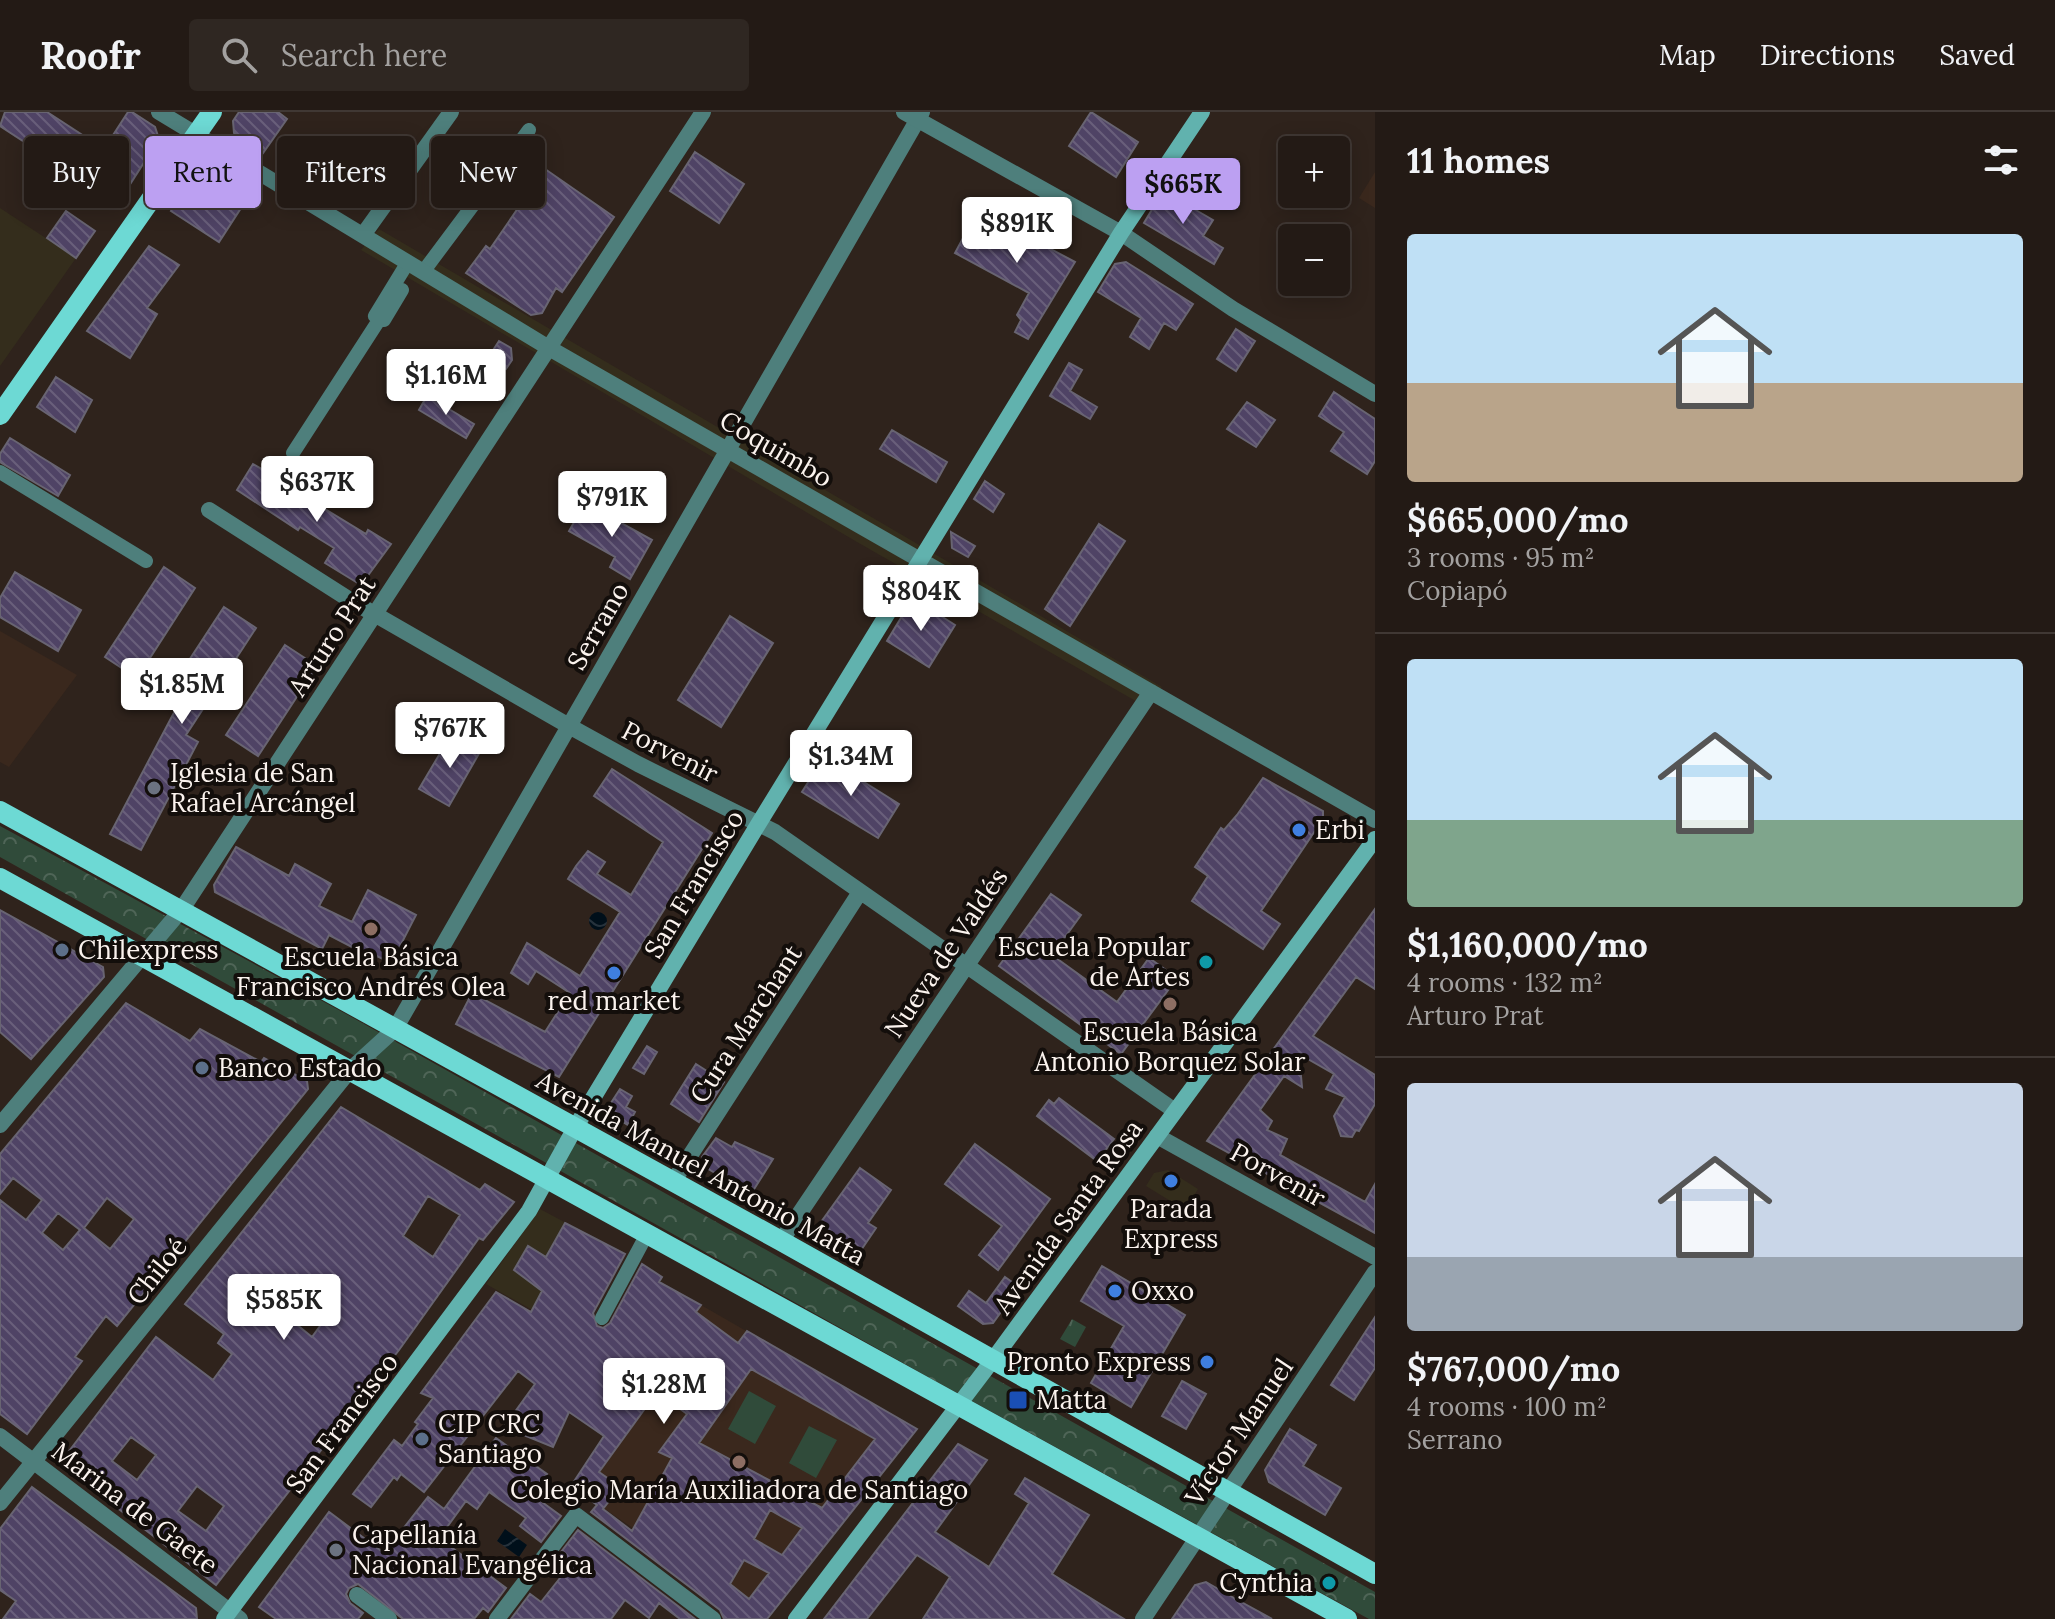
<!DOCTYPE html>
<html lang="en">
<head>
<meta charset="utf-8">
<style>
  :root { --surface:#231a15; --page:#2f2722; --text:#f1f3f6; --muted:#a3a1a0; --line:#403834; --accent:#bca0f2 }
  body { margin:0; font-family:Lora,serif; background:var(--page); color:var(--text); height:100vh; display:flex; flex-direction:column; font-size:30px; white-space:nowrap }
  * { box-sizing:border-box; margin:0 }
  p { font-size:26px; color:var(--muted) }
  .icon { flex:none; width:44px; height:44px; fill:none; stroke:currentColor; stroke-width:2; stroke-linecap:round; stroke-linejoin:round }
  .map { position:relative; flex:1; overflow:hidden }
  .panel { display:flex; flex-direction:column; background:var(--surface); width:680px }
  .panel>* { flex:none }
  .top-card { position:absolute; left:24px; top:24px; width:760px; height:72px; display:flex; gap:16px }
  .fabs { position:absolute; left:1278px; top:24px; display:grid; gap:16px }
  .fabs a { display:grid; place-items:center; width:72px; height:72px; border-radius:8px; background:var(--surface); box-shadow:0 4px 20px #0003,0 0 0 2px var(--line); font-size:40px }
  .price { position:absolute; translate:-50% -68px; padding:0 18px; border-radius:8px; background:#fff; color:#222; font-size:26px; line-height:52px; filter:drop-shadow(0 2px 4px #0008) }
  .price::after { content:''; position:absolute; left:50%; top:48px; width:24px; height:18px; margin-left:-12px; background:inherit; clip-path:polygon(0 0,100% 0,50% 100%) }
  .price.current { background:var(--accent); color:#111 }
  ul { padding:0; list-style:none }
  li { display:grid; align-content:center; gap:16px; height:424px; padding:0 32px }
  li+li { border-top:2px solid var(--line) }
  li span { display:grid; place-items:center; height:248px; border-radius:8px; color:#555 }
  li>.icon { margin-inline-start:auto }
  span .icon { width:144px; height:144px; fill:#fffc; stroke-width:1 }
  li b { font-size:34px }
  h2 { display:flex; justify-content:space-between; align-items:center; height:96px; padding:0 32px; font-size:34px }
  .pill { padding:0 28px; border-radius:8px; background:var(--surface); box-shadow:0 4px 20px #0003,0 0 0 2px var(--line); font-size:28px; line-height:72px }
  .pill.current { background:var(--accent); color:#111 }
  header { display:flex; align-items:center; gap:48px; box-sizing:border-box; height:112px; padding:0 40px; background:var(--surface); border-bottom:2px solid var(--line) }
  header strong { font-size:38px }
  nav { display:flex; gap:44px; margin-inline-start:auto; font-size:28px }
  .search { width:560px; height:72px; background:var(--page); display:flex; align-items:center; gap:20px; box-sizing:border-box; padding:0 28px; border-radius:8px; color:var(--muted); font-size:30px }
  main { display:flex; flex:1; min-height:0 }
  .map>svg:first-child { display:block }
</style>
</head>
<body>
<header>
<strong>Roofr</strong>
<div class="search"><svg class="icon" aria-label="search" viewBox="0 0 24 24"><circle cx="10" cy="10" r="6"/><path d="M15 15l6 6"/></svg>Search here</div>
<nav><a>Map</a><a>Directions</a><a>Saved</a></nav>
</header>
<main>
<div class="map">
<svg width="1375" height="1507" viewBox="0 0 1375 1507">
  <defs>
    <pattern id="grass-tufts" width="24" height="20" patternUnits="userSpaceOnUse" patternTransform="scale(2)"><rect width="24" height="20" fill="#304b3a"/><path d="M3 7l-1-3M5 7V3M7 7l1-3M15 17l-1-3M17 17v-4M19 17l1-3" fill="none" stroke="#4f6557"/></pattern>
    <pattern id="park-crowns" width="20" height="18" patternUnits="userSpaceOnUse" patternTransform="scale(2)"><rect width="20" height="18" fill="#304b3a"/><path d="M2 6a3 3 0 1 1 6 0M12 15a3 3 0 1 1 6 0" fill="none" stroke="#4f6557"/></pattern>
    <pattern id="water-waves" width="16" height="10" patternUnits="userSpaceOnUse" patternTransform="scale(2)"><rect width="16" height="10" fill="#000f1a"/><path d="M0 5q4-4 8 0t8 0" fill="none" stroke="#26323c"/></pattern>
    <pattern id="building-back-hatch" width="6" height="6" patternUnits="userSpaceOnUse" patternTransform="scale(2)"><rect width="6" height="6" fill="#4f4365"/><path d="M-1 5l2 2M0 0l6 6M5-1l2 2" fill="none" stroke="#695f7b"/></pattern>
  </defs>
  <rect width="100%" height="100%" fill="#2f231c"/>
  <!-- commercial -->
  <path fill="#342d1c" d="M0,96l76,50 -76,108z
    M379,117l783,458 -14,21 -291,-166 -496,-292z
    M1168,1058l30,19 -13,21 -39,-24 8,-13z
    M540,1097l58,31 -44,82 -68,-38z"/>
  <!-- built -->
  <path fill="#3a281d" d="M1375,60v36l-16,-10z
    M0,519l77,44 -68,92 -9,-5z
    M701,1193l216,124 -150,190 -196,-133z"/>
  <!-- grass -->
  <path fill="url(#grass-tufts)" d="M1072,1207l14,8 -11,20 -15,-8z"/>
  <!-- park -->
  <path fill="url(#park-crowns)" d="M0,714l348,189 1027,577v27h-6l-439,-241 -930,-521z"/>
  <!-- garden -->
  <path fill="#304b3a" d="M749,1279l27,15 -21,38 -27,-15z
    M809,1314l28,14 -21,38 -27,-15z"/>
  <!-- water -->
  <path fill="url(#water-waves)" d="M589 809a9 9 0 1 1 18 0a9 9 0 1 1-18 0Z
    M505,1417l22,16 -8,12 -22,-16z"/>
  <!-- building -->
  <path fill="url(#building-back-hatch)" stroke="#686472" stroke-width="2" fill-rule="evenodd" d="M5,0h42l57,37 24,-37h4l23,15 4,12 -41,64 -118,-77z
    M239,0h39l9,7 -24,34 -29,-20 -1,-12z
    M1091,0l47,30 -22,35 -47,-31z
    M695,40l49,32 -25,39 -49,-32z
    M207,44l47,32 -35,54 -48,-31z
    M545,57l69,48 -52,75 -6,-4 -14,25 -11,2 -65,-42 20,-27 4,3z
    M1163,79l50,29 -10,16 20,12 -9,16 -70,-41z
    M978,98l97,52 -47,77 -13,-7 6,-12 -4,-5 12,-22 -74,-40z
    M66,99l29,20 -19,27 -29,-20z
    M149,134l30,19 -32,43 10,6 -27,44 -43,-27z
    M1126,150l67,42 -17,26 -12,-7 -15,26 -19,-12 11,-19 -43,-26 17,-28z
    M1236,217l19,12 -19,30 -19,-12z
    M499,229l12,7 1,12 -6,9 -18,-11z
    M1069,251l13,7 -12,21 27,16 -7,12 -40,-23z
    M56,265l36,23 -17,32 -38,-25z
    M1334,280l41,27v42l-8,13 -36,-23 13,-19 -25,-16z
    M427,284l47,28 -8,14 -47,-28z
    M1247,290l28,18 -19,27 -29,-18z
    M892,318l55,32 -11,20 -56,-33z
    M10,326l60,37 -12,21 -58,-34v-8z
    M253,352l64,36 -2,3 51,31 2,-4 23,14 -30,41 -36,-22 9,-15 -34,-21 -2,3 -61,-40z
    M985,369l19,13 -11,18 -19,-13z
    M585,391l67,37 -22,39 -20,-12 5,-10 -46,-26z
    M1099,412l26,17 -55,85 -25,-17z
    M951,420l24,14 -7,11 -16,-9z
    M164,455l31,21 -58,90 -32,-21z
    M15,460l66,38 -23,41 -58,-34v-19z
    M913,486l42,27 -26,42 -42,-26z
    M224,495l32,21 -70,107 12,7 -57,108 -31,-16 68,-129 -13,-8z
    M730,504l43,27 -52,84 -43,-27z
    M285,533l32,21 -59,90 -32,-21z
    M452,621l29,17 -32,56 -30,-17z
    M824,645l75,47 -21,34 -76,-46z
    M612,657l100,64 -153,244 -103,-53 16,-31 73,39 25,-39 -34,-22 -8,13 -17,-11 16,-30 53,33 40,-64 -52,-33 8,-13 12,-15 17,11 -8,12 34,21 32,-53 -69,-46z
    M1263,666l60,33v8l-62,92 19,13 -17,25 -71,-48 16,-25 -13,-9 26,-39 3,2 13,-15z
    M236,735l53,29 6,-12 36,20 -12,22 33,16 16,-32 48,25 -17,33 8,4 -8,15 -22,-11 -5,11 -22,-12 4,-7 -25,-13 -7,14 -107,-57 -1,-7z
    M1051,782l30,21 -29,40 65,47 32,-44 28,20 -56,76 -122,-88z
    M1375,797v80l-19,-12 -43,59 62,39v29l-16,27 -3,-1 -4,7 -11,-1 -7,-20 11,-19 -19,-8 8,-15 -35,-20 3,33 -18,-11 -24,34 12,11 -5,9 20,9 -7,16 85,47 10,-18v49l-168,-92z
    M0,798l103,57 1,10 -73,82 -31,-27z
    M126,891l64,38 10,-12 61,33 3,-4 43,23 1,8 -191,237 -11,-10 -31,41 7,4 -55,73 -27,-20v-214l26,20 16,-20 -29,-22 -13,16v-40zM107,1086l27,21 -24,30 -26,-21zM58,1101l22,17 -17,20 -21,-17z
    M647,934l10,6 -13,22 -11,-6z
    M696,952l28,18 -25,40 -28,-18z
    M620,977l12,7 -6,11 9,5 -7,13 -16,-10 -3,-9z
    M1059,986l55,41 -17,22 -60,-45 12,-16 5,4z
    M341,995l139,83 5,-6 29,18 -31,38 -4,-2 -80,112 -183,235 -156,-122 96,-126 57,43 19,-26 -14,-11 6,-9 -39,-30zM428,1084l32,19 -27,42 -30,-21zM314,1176l22,16 -24,33 -22,-18zM131,1325l25,18 -19,25 -25,-19zM197,1374l27,20 -18,25 -28,-20z
    M716,1026l16,9 3,-5 38,17 -22,35 -48,-28 -1,-9z
    M975,1032l75,55 -52,71 -19,-15 23,-29 -57,-42z
    M860,1056l31,22 -23,33 8,5 -23,34 -42,-26z
    M565,1111l60,31 -32,59 4,13 6,2 7,-5 32,-59 20,13 -3,5 42,23 -5,7 42,31 9,-12 170,98 -150,190h-43l-4,-9 -129,-98 6,-7 -26,-19 33,-50 -35,-24 -16,35 -49,-20 31,-43 -17,-13 -36,46 -13,-5 -2,4 10,8 -53,68 -23,-18 -4,6 -3,-3 -23,30 -18,-13 41,-54 8,6 16,-22 -3,-2 18,-24 -12,-5 75,-101 35,20 11,-21 -28,-21 14,-24 18,11zM751,1257l124,70 -53,69 -123,-65zM657,1280l30,22 -28,38 13,6 -40,73 -29,-22 17,-22 -21,-15zM770,1398l32,18 -20,27 -28,-16zM744,1448l25,13 -20,26 -19,-15z
    M1102,1154l83,49 -54,92 -40,-24 33,-57 -43,-25z
    M1005,1165l14,10 -26,36 -10,1 -25,-18 11,-15 17,12z
    M1375,1205v51l-21,32 -23,-15z
    M1182,1269l24,13 -20,35 -24,-13z
    M1290,1317l26,16 -13,21 38,22 -16,27 -56,-33 -4,-12z
    M496,1326l51,36 -16,20 30,22 -20,26 -21,-16 6,-8 -37,-26 -12,17 -11,-8 -27,37 67,50 -18,24 -5,-4 -9,11h-71l-45,-35 -9,4 -3,6 4,9 13,10 -5,6h-82l-17,-12 70,-95 55,41 44,-56 16,12z
    M958,1332l29,16 -52,72 54,35 40,-64 -14,-9 10,-16 64,37 -37,59 72,45h-201l27,-42 -33,-22 -50,64h-43z
    M32,1375l164,121 1,11h-194l13,-18 -16,-11v-61z
    M578,1418l117,89h-15l-21,-16 -10,15 -24,-18 -14,19h-100l19,-25 11,8 19,-24 -12,-9z
    M1206,1470l28,16 38,21h-100l23,-34z"/>
  <g fill="none" stroke-linecap="round" stroke-linejoin="round">
    <!-- pedestrian -->
    <path stroke="#4e7f7c" stroke-width="14" d="M423,160l106,-142
      M379,208h5l18,-30
      M293,341l86,-133 -4,-4 33,-54
      M0,360l146,89
      M602,1206l45,-84"/>
    <!-- minor -->
    <path stroke="#4e7f7c" stroke-width="16" d="M159,0l390,236 826,472
      M363,123l88,-123
      M209,398l141,90 219,126 69,38 137,68 400,279
      M182,797l521,-797
      M1157,1024l218,121
      M673,1070l187,-290
      M781,1129l370,-549
      M0,1324l240,183
      M0,1391l350,-433 45,-41 527,-917
      M357,1483l32,24
      M497,1507l79,-104 137,104
      M1143,1507l232,-347"/>
    <!-- tertiary -->
    <path stroke="#4e7f7c" stroke-width="16" d="M904,0l217,121 112,76 142,85
      M0,1013l182,-216"/>
    <!-- secondary -->
    <path stroke="#61b2ae" stroke-width="16" d="M224,1507l305,-408 46,-83 184,-305 362,-590 81,-121
      M796,1507l196,-258 383,-522"/>
    <!-- primary -->
    <path stroke="#6dd9d4" stroke-width="20" d="M0,303l212,-303
      M0,699l781,430 594,333
      M0,766l1347,741"/>
  </g>
  <!-- markers -->
  <g fill="#6b7280" stroke="#130e0b" stroke-width="3">
    <circle cx="154" cy="676" r="8"/>
    <circle cx="336" cy="1438" r="8"/>
  </g>
  <g fill="#3f7fe0" stroke="#130e0b" stroke-width="3">
    <circle cx="1299" cy="718" r="8"/>
    <circle cx="614" cy="861" r="8"/>
    <circle cx="1171" cy="1069" r="8"/>
    <circle cx="1115" cy="1179" r="8"/>
    <circle cx="1207" cy="1250" r="8"/>
  </g>
  <g fill="#8d6e63" stroke="#130e0b" stroke-width="3">
    <circle cx="371" cy="817" r="8"/>
    <circle cx="1170" cy="892" r="8"/>
    <circle cx="739" cy="1350" r="8"/>
  </g>
  <g fill="#5c6f8a" stroke="#130e0b" stroke-width="3">
    <circle cx="62" cy="838" r="8"/>
    <circle cx="202" cy="956" r="8"/>
    <circle cx="422" cy="1327" r="8"/>
  </g>
  <g fill="#0f9aa8" stroke="#130e0b" stroke-width="3">
    <circle cx="1206" cy="850" r="8"/>
    <circle cx="1329" cy="1471" r="8"/>
  </g>
  <rect fill="#1a4fb4" stroke="#130e0b" stroke-width="3" x="1008" y="1278" width="20" height="20" rx="4"/>
  <g text-anchor="middle" stroke-width="8" stroke-linejoin="round" paint-order="stroke">
    <!-- street labels -->
    <g font-size="26" fill="#fbf3ee" stroke="#130e0b">
      <text transform="translate(776 337) rotate(30)" y="9">Coquimbo</text>
      <text transform="translate(598 514) rotate(-60)" y="9">Serrano</text>
      <text transform="translate(332 524) rotate(-57)" y="9">Arturo Prat</text>
      <text transform="translate(670 640) rotate(27)" y="9">Porvenir</text>
      <text transform="translate(694 772) rotate(-59)" y="9">San Francisco</text>
      <text transform="translate(946 841) rotate(-56)" y="9">Nueva de Valdés</text>
      <text transform="translate(746 912) rotate(-57)" y="9">Cura Marchant</text>
      <text transform="translate(701 1056) rotate(29)" y="9">Avenida Manuel Antonio Matta</text>
      <text transform="translate(1278 1063) rotate(29)" y="9">Porvenir</text>
      <text transform="translate(1068 1105) rotate(-54)" y="9">Avenida Santa Rosa</text>
      <text transform="translate(157 1159) rotate(-51)" y="9">Chiloé</text>
      <text transform="translate(342 1311) rotate(-53)" y="9">San Francisco</text>
      <text transform="translate(1239 1320) rotate(-56)" y="9">Víctor Manuel</text>
      <text transform="translate(135 1396) rotate(37)" y="9">Marina de Gaete</text>
    </g>
    <!-- poi labels -->
    <g font-size="26" fill="#fbf3ee" stroke="#130e0b" text-anchor="start">
      <text x="170" y="670">Iglesia de San<tspan x="170" dy="30">Rafael Arcángel</tspan></text>
      <text x="1315" y="727">Erbi</text>
      <text x="1190" y="844" text-anchor="end">Escuela Popular<tspan x="1190" dy="30">de Artes</tspan></text>
      <text x="78" y="847">Chilexpress</text>
      <text x="371" y="854" text-anchor="middle">Escuela Básica<tspan x="371" dy="30">Francisco Andrés Olea</tspan></text>
      <text x="614" y="898" text-anchor="middle">red market</text>
      <text x="1170" y="929" text-anchor="middle">Escuela Básica<tspan x="1170" dy="30">Antonio Borquez Solar</tspan></text>
      <text x="218" y="965">Banco Estado</text>
      <text x="1171" y="1106" text-anchor="middle">Parada<tspan x="1171" dy="30">Express</tspan></text>
      <text x="1131" y="1188">Oxxo</text>
      <text x="1191" y="1259" text-anchor="end">Pronto Express</text>
      <text x="1036" y="1297">Matta</text>
      <text x="438" y="1321">CIP CRC<tspan x="438" dy="30">Santiago</tspan></text>
      <text x="739" y="1387" text-anchor="middle">Colegio María Auxiliadora de Santiago</text>
      <text x="352" y="1432">Capellanía<tspan x="352" dy="30">Nacional Evangélica</tspan></text>
      <text x="1313" y="1480" text-anchor="end">Cynthia</text>
    </g>
  </g>
</svg>
<div class="fabs">
<a>+</a>
<a>−</a>
</div>
<b class="price current" style="left:1183px;top:114px">$665K</b>
<b class="price" style="left:1017px;top:153px">$891K</b>
<b class="price" style="left:446px;top:305px">$1.16M</b>
<b class="price" style="left:317px;top:412px">$637K</b>
<b class="price" style="left:612px;top:427px">$791K</b>
<b class="price" style="left:921px;top:521px">$804K</b>
<b class="price" style="left:182px;top:614px">$1.85M</b>
<b class="price" style="left:450px;top:658px">$767K</b>
<b class="price" style="left:851px;top:686px">$1.34M</b>
<b class="price" style="left:284px;top:1230px">$585K</b>
<b class="price" style="left:664px;top:1314px">$1.28M</b>
<div class="top-card">
<a class="pill">Buy</a>
<a class="pill current">Rent</a>
<a class="pill">Filters</a>
<a class="pill">New</a>
</div>
</div>
<section class="panel">
<h2>11 homes<svg class="icon" aria-label="filters" viewBox="0 0 24 24"><path d="M4 7h16M4 17h16"/><circle cx="9" cy="7" r="2"/><circle cx="15" cy="17" r="2"/></svg></h2>
<ul>
<li><span style="background:linear-gradient(#bfe0f5 60%,#b9a48a 0)"><svg class="icon" aria-label="home" viewBox="0 0 24 24"><path d="M3 11l9-7 9 7M6 9v11h12V9"/></svg></span><div><b>$665,000/mo</b><p>3 rooms · 95 m²</p><p>Copiapó</p></div></li>
<li><span style="background:linear-gradient(#bfe0f5 65%,#7fa58c 0)"><svg class="icon" aria-label="home" viewBox="0 0 24 24"><path d="M3 11l9-7 9 7M6 9v11h12V9"/></svg></span><div><b>$1,160,000/mo</b><p>4 rooms · 132 m²</p><p>Arturo Prat</p></div></li>
<li><span style="background:linear-gradient(#c9d6e8 70%,#9aa5b1 0)"><svg class="icon" aria-label="home" viewBox="0 0 24 24"><path d="M3 11l9-7 9 7M6 9v11h12V9"/></svg></span><div><b>$767,000/mo</b><p>4 rooms · 100 m²</p><p>Serrano</p></div></li>
</ul>
</section>
</main>
</body>
</html>
